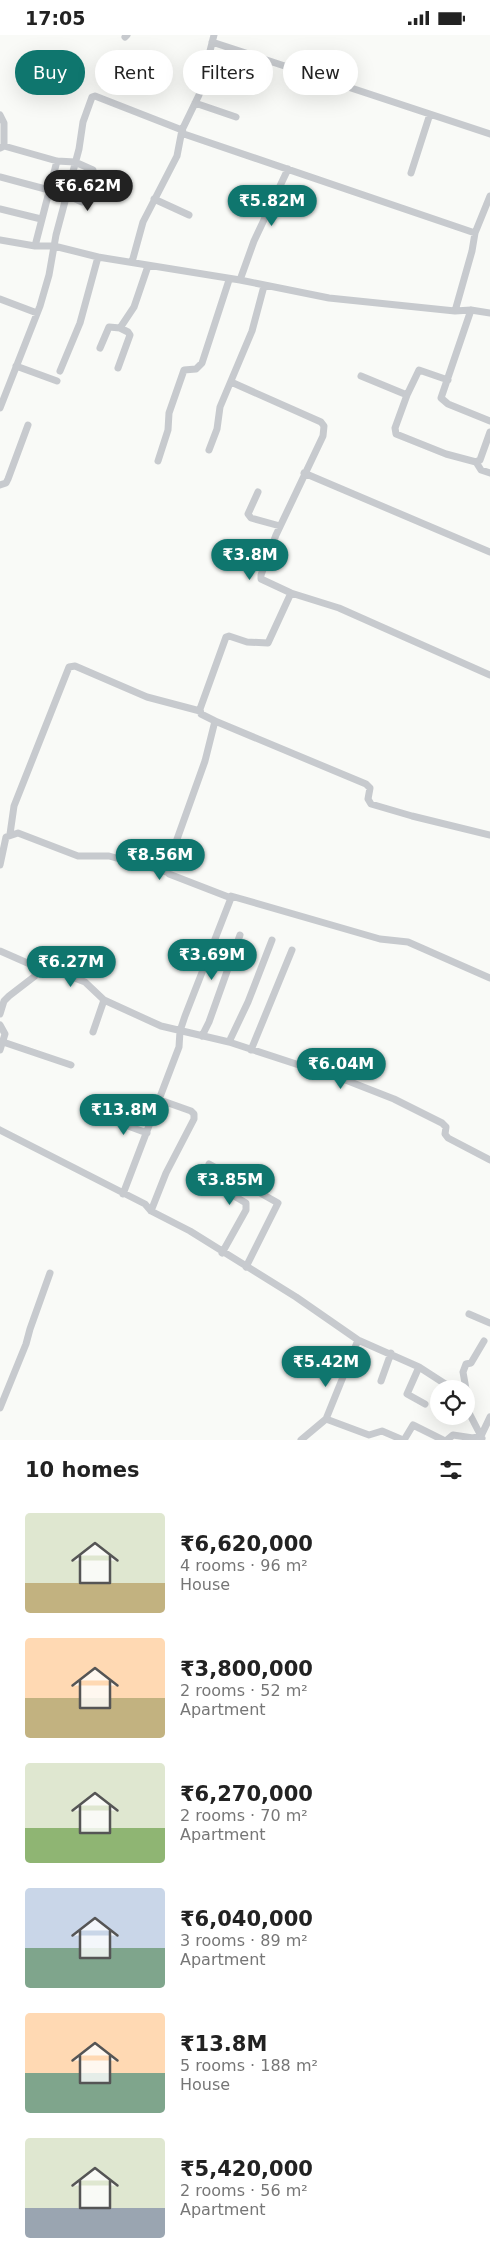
<!DOCTYPE html>
<html lang="en">
<head>
<meta charset="utf-8">
<style>
  :root { --surface:#fff; --page:#f6f6f6; --text:#222; --muted:#767676; --accent:#0f766e }
  body { margin:0; font-family:"DejaVu Sans",sans-serif; background:var(--page); color:var(--text); height:100vh; display:flex; flex-direction:column; font-size:19px; white-space:nowrap }
  * { box-sizing:border-box; margin:0 }
  p { font-size:16px; color:var(--muted) }
  .icon { flex:none; width:28px; height:28px; fill:none; stroke:currentColor; stroke-width:2; stroke-linecap:round; stroke-linejoin:round }
  .map { position:relative; height:1405px; overflow:hidden }
  .sheet { display:flex; flex-direction:column; background:var(--surface); flex:1 }
  .sheet>* { flex:none }
  .hud { position:absolute; left:15px; top:15px; width:460px; height:45px; display:flex; gap:10px }
  .controls { position:absolute; left:430px; top:1345px; display:grid; gap:10px }
  .controls a { display:grid; place-items:center; width:45px; height:45px; border-radius:50%; background:var(--surface); box-shadow:0 5px 20px #0002; font-size:25px }
  .price { position:absolute; translate:-50% -42px; padding:0 11px; border-radius:18px; background:var(--accent); color:#fff; font-size:16px; line-height:32px; filter:drop-shadow(0 1px 2px #0008) }
  .price::after { content:''; position:absolute; left:50%; top:30px; width:15px; height:11px; margin-left:-8px; background:inherit; clip-path:polygon(0 0,100% 0,50% 100%) }
  .price.active { background:#222; color:#fff }
  ul { padding:0; list-style:none }
  li { display:flex; align-items:center; gap:15px; height:125px; padding:0 25px }
  li span { display:grid; place-items:center; flex:none; width:140px; height:100px; border-radius:5px; color:#555 }
  li>.icon { margin-inline-start:auto }
  span .icon { width:60px; height:60px; fill:#fffc; stroke-width:1 }
  li b { font-size:21px }
  h2 { display:flex; justify-content:space-between; align-items:center; height:60px; padding:0 25px; font-size:21px }
  .pill { padding:0 18px; border-radius:22px; background:var(--surface); box-shadow:0 5px 20px #0002; font-size:18px; line-height:45px }
  .pill.active { background:var(--accent); color:#fff }
  .status { display:flex; justify-content:space-between; align-items:center; height:35px; padding:0 25px; background:var(--surface); direction:ltr }
  .status svg { height:14px; fill:currentColor }
  .map>svg:first-child { display:block }
</style>
</head>
<body>
<div class="status"><b>17:05</b><svg viewBox="0 0 49 12"><path d="M0 12V9h3v3zM5 12V6h3v6zM10 12V3h3v9zM15 12V0h3v12zM26 1h20v11H26zM47 4h2v5h-2z"/></svg></div>
<div class="map">
<svg width="490" height="1405" viewBox="0 0 490 1405">
  <rect width="100%" height="100%" fill="#f9faf7"/>
  <g fill="none" stroke-linecap="round" stroke-linejoin="round">
    <!-- minor -->
    <path stroke="#c7cace" stroke-width="7" d="M125,2l2,-2
      M212,7l278,92
      M195,68l41,14
      M0,80l4,8v23
      M0,113l4,-2 53,15 18,1 18,8 -7,31 -4,1 -15,-7
      M411,138l19,-59
      M0,142l49,13
      M71,143l31,12
      M154,164l35,16
      M0,174l41,10
      M0,205l35,6h19l44,11 142,23 89,18 126,13 16,-1 19,3
      M35,211l22,-85
      M132,227l11,-40 34,-66 5,-26 17,-35 15,-60
      M240,245l14,-39 34,-72
      M0,264l37,14
      M471,275l-30,88 7,6 42,17
      M455,276l17,-60 3,-18 15,-37
      M100,313l9,-21 11,1 14,-21 14,-41
      M16,331l41,15
      M118,333l12,-33 -2,-3 -8,-4
      M60,336l20,-48 18,-66
      M361,341l46,19 12,-25 29,10
      M231,347l90,40 3,4 -1,10 -47,99 -15,40v4l30,14 48,15 151,67
      M407,360l-12,33 1,6 50,20 30,8
      M0,373l40,-102 9,-31 7,-40 23,-86 4,-27 9,-25 3,-1 87,34 2,4 291,99
      M490,397l-10,28 -4,2 5,8 9,3
      M209,415l8,-21 3,-22 32,-76 12,-45
      M158,426l10,-31 1,-17 15,-43 12,-1 6,-6 27,-83
      M304,438l186,79
      M0,450l6,-2 2,-4 20,-54
      M258,457l-10,22 3,4 29,8
      M215,686l151,63 4,4 -2,11 3,5 41,12 78,19
      M10,799l4,-28 55,-139 6,-1 72,31 53,14
      M0,830l6,-28 12,-4 60,23h31l57,16
      M231,861l149,43 28,3 82,36
      M0,916l32,14 5,6 -2,5 -26,20 -5,5 -4,13
      M37,936l27,3 21,8 19,18
      M0,990l5,9 -5,16
      M93,997l11,-32 57,26 68,16 119,39 46,18 48,24 4,4 -1,7 3,4 42,22
      M202,1001l7,-14 31,-87
      M3,1007l68,23
      M229,1007l19,-40 24,-62
      M251,1015l41,-100
      M109,1084l38,14
      M0,1095l145,74 6,7 39,20 106,66 62,43 61,27 34,22
      M209,1129l69,39 -32,64
      M192,1136l54,32v7l-24,43
      M123,1159l56,-147 1,-16 5,-15 46,-118 -62,-24 -3,-4 39,-109 10,-40 -14,-7 -1,-5 26,-72 3,-1 18,6 21,1 23,-50
      M151,1176l15,-38 28,-54v-5l-3,-3 -31,-11
      M469,1279l21,9
      M419,1332l-12,27 18,10
      M381,1346l10,-28
      M466,1354l-3,-17 3,-8 5,-1 13,-22
      M466,1372l16,31
      M0,1373l26,-64 4,-15 20,-56
      M326,1384l43,16 13,-4 21,9
      M301,1405l25,-21 32,-79
      M404,1405l9,-15 30,15
      M447,1405l6,-5 20,3 8,-2 9,-19"/>
  </g>
</svg>
<div class="controls">
<a><svg class="icon" aria-label="locate" viewBox="0 0 24 24"><circle cx="12" cy="12" r="6"/><path d="M12 2v4M12 18v4M2 12h4M18 12h4"/></svg></a>
</div>
<b class="price active" style="left:88px;top:177px">₹6.62M</b>
<b class="price" style="left:272px;top:192px">₹5.82M</b>
<b class="price" style="left:250px;top:546px">₹3.8M</b>
<b class="price" style="left:160px;top:846px">₹8.56M</b>
<b class="price" style="left:212px;top:946px">₹3.69M</b>
<b class="price" style="left:71px;top:953px">₹6.27M</b>
<b class="price" style="left:341px;top:1055px">₹6.04M</b>
<b class="price" style="left:124px;top:1101px">₹13.8M</b>
<b class="price" style="left:230px;top:1171px">₹3.85M</b>
<b class="price" style="left:326px;top:1353px">₹5.42M</b>
<div class="hud">
<a class="pill active">Buy</a>
<a class="pill">Rent</a>
<a class="pill">Filters</a>
<a class="pill">New</a>
</div>
</div>
<section class="sheet">
<h2>10 homes<svg class="icon" aria-label="filters" viewBox="0 0 24 24"><path d="M4 7h16M4 17h16"/><circle cx="9" cy="7" r="2"/><circle cx="15" cy="17" r="2"/></svg></h2>
<ul>
<li><span style="background:linear-gradient(#dfe7d0 70%,#c2b280 0)"><svg class="icon" aria-label="home" viewBox="0 0 24 24"><path d="M3 11l9-7 9 7M6 9v11h12V9"/></svg></span><div><b>₹6,620,000</b><p>4 rooms · 96 m²</p><p>House</p></div></li>
<li><span style="background:linear-gradient(#ffd9b3 60%,#c2b280 0)"><svg class="icon" aria-label="home" viewBox="0 0 24 24"><path d="M3 11l9-7 9 7M6 9v11h12V9"/></svg></span><div><b>₹3,800,000</b><p>2 rooms · 52 m²</p><p>Apartment</p></div></li>
<li><span style="background:linear-gradient(#dfe7d0 65%,#8fb573 0)"><svg class="icon" aria-label="home" viewBox="0 0 24 24"><path d="M3 11l9-7 9 7M6 9v11h12V9"/></svg></span><div><b>₹6,270,000</b><p>2 rooms · 70 m²</p><p>Apartment</p></div></li>
<li><span style="background:linear-gradient(#c9d6e8 60%,#7fa58c 0)"><svg class="icon" aria-label="home" viewBox="0 0 24 24"><path d="M3 11l9-7 9 7M6 9v11h12V9"/></svg></span><div><b>₹6,040,000</b><p>3 rooms · 89 m²</p><p>Apartment</p></div></li>
<li><span style="background:linear-gradient(#ffd9b3 60%,#7fa58c 0)"><svg class="icon" aria-label="home" viewBox="0 0 24 24"><path d="M3 11l9-7 9 7M6 9v11h12V9"/></svg></span><div><b>₹13.8M</b><p>5 rooms · 188 m²</p><p>House</p></div></li>
<li><span style="background:linear-gradient(#dfe7d0 70%,#9aa5b1 0)"><svg class="icon" aria-label="home" viewBox="0 0 24 24"><path d="M3 11l9-7 9 7M6 9v11h12V9"/></svg></span><div><b>₹5,420,000</b><p>2 rooms · 56 m²</p><p>Apartment</p></div></li>
</ul>
</section>
</body>
</html>
